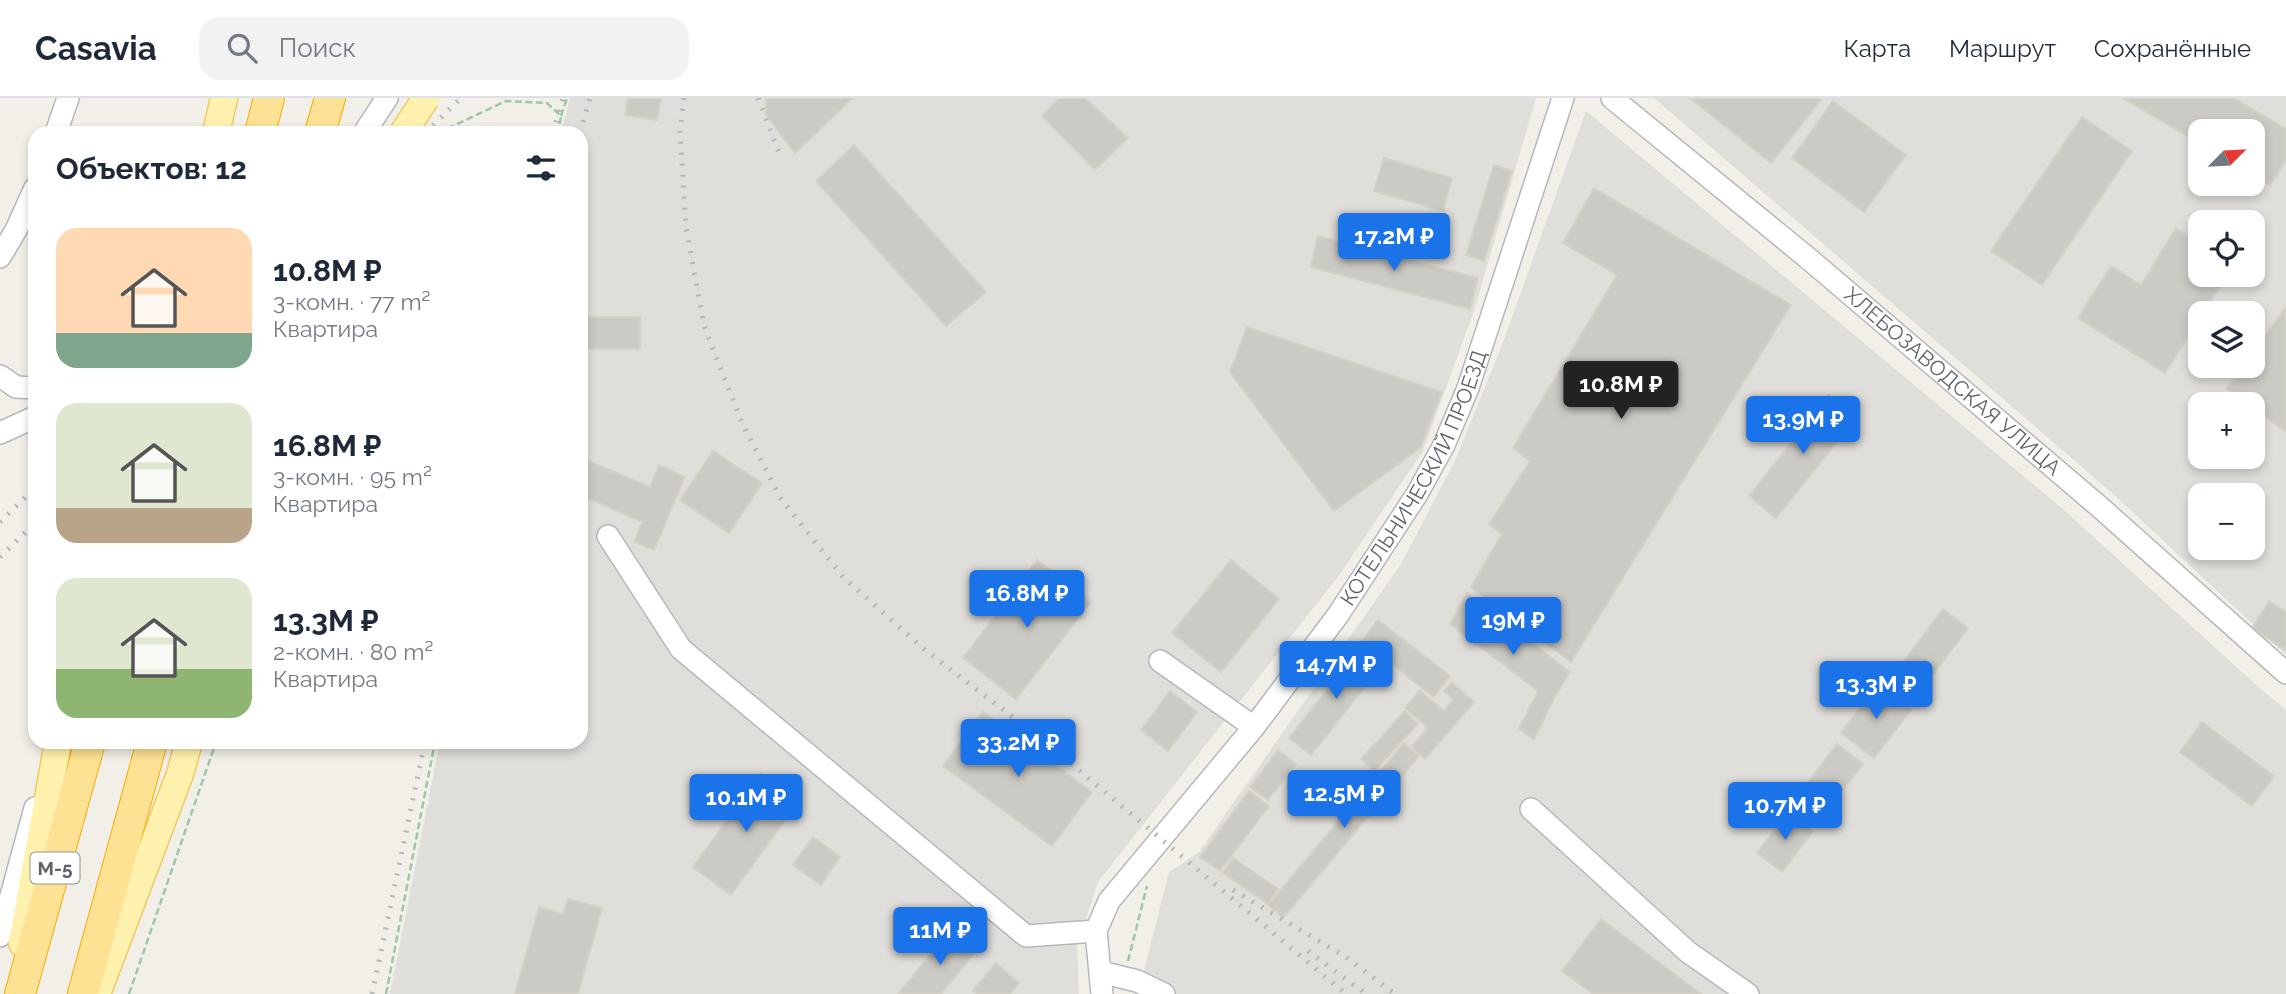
<!DOCTYPE html>
<html lang="ru">
<head>
<meta charset="utf-8">
<style>
  :root { --surface:#fff; --page:#f2f2f3; --text:#1f2937; --muted:#747a83; --line:#e0e1e3; --accent:#1a73e8 }
  body { margin:0; font-family:Raleway,sans-serif; background:var(--page); color:var(--text); height:100vh; display:flex; flex-direction:column; font-size:26px; white-space:nowrap }
  * { box-sizing:border-box; margin:0 }
  p { font-size:23px; color:var(--muted) }
  .icon { flex:none; width:38px; height:38px; fill:none; stroke:currentColor; stroke-width:2; stroke-linecap:round; stroke-linejoin:round }
  .map { position:relative; flex:1; overflow:hidden }
  .drawer { position:absolute; left:28px; top:28px; width:560px; height:623px; display:flex; flex-direction:column; background:var(--surface); border-radius:21px; box-shadow:0 4px 10px #0003 }
  .drawer>* { flex:none }
  .needle { width:46px; rotate:66deg }
  .fabs { position:absolute; left:2188px; top:21px; display:grid; gap:14px }
  .fabs a { display:grid; place-items:center; width:77px; height:77px; border-radius:14px; background:var(--surface); box-shadow:0 4px 10px #0003; font-size:35px }
  .price { position:absolute; translate:-50% -60px; padding:0 16px; border-radius:7px; background:var(--accent); color:#fff; font-size:23px; line-height:46px; filter:drop-shadow(0 2px 4px #0008) }
  .price::after { content:''; position:absolute; left:50%; top:42px; width:21px; height:16px; margin-left:-10px; background:inherit; clip-path:polygon(0 0,100% 0,50% 100%) }
  .price.selected { background:#222; color:#fff }
  ul { padding:0; list-style:none }
  li { display:flex; align-items:center; gap:21px; height:175px; padding:0 28px }
  li span { display:grid; place-items:center; flex:none; width:196px; height:140px; border-radius:21px; color:#555 }
  li>.icon { margin-inline-start:auto }
  span .icon { width:84px; height:84px; fill:#fffc; stroke-width:1 }
  li b { font-size:30px }
  h2 { display:flex; justify-content:space-between; align-items:center; height:84px; padding:0 28px; font-size:30px }
  header { display:flex; align-items:center; gap:42px; box-sizing:border-box; height:98px; padding:0 35px; background:var(--surface); border-bottom:2px solid var(--line) }
  header strong { font-size:33px }
  nav { display:flex; gap:38px; margin-inline-start:auto; font-size:24px }
  .search { width:490px; height:63px; background:var(--page); display:flex; align-items:center; gap:18px; box-sizing:border-box; padding:0 24px; border-radius:21px; color:var(--muted); font-size:26px }
  .map>svg:first-child { display:block }
</style>
</head>
<body>
<header>
<strong>Casavia</strong>
<div class="search"><svg class="icon" aria-label="search" viewBox="0 0 24 24"><circle cx="10" cy="10" r="6"/><path d="M15 15l6 6"/></svg>Поиск</div>
<nav><a>Карта</a><a>Маршрут</a><a>Сохранённые</a></nav>
</header>
<div class="map">
<svg width="2286" height="896" viewBox="0 0 2286 896">
  <rect width="100%" height="100%" fill="#f1efe8"/>
  <!-- industrial -->
  <path fill="#e0deda" fill-rule="evenodd" d="M570,0h966l-62,213 -51,140 -83,123 -242,308 -21,64 2,48h-689l50,-252h141v-609h-20z
    M1654,0h632v557l-175,-163zM2200,33h52v53h-52zM2200,124h52v53h-52zM2200,215h52v53h-52zM2200,306h52v53h-52zM2200,397h52v53h-52z
    M1586,13l478,399 191,174 31,26v284h-1148l31,-122 30,-20 202,-288 54,-103 47,-116z"/>
  <!-- building -->
  <path fill="#cccac5" stroke="#d6d1c6" stroke-width="2" d="M628,0h33l-4,22 -32,-5z
    M766,0h87l-58,55 -29,-38z
    M1059,0h26l43,40 -33,32 -53,-54z
    M1690,0h128l3,2 -50,63z
    M2123,0h111l52,31v31l-16,26 -18,-11v-44h-52v13z
    M1833,3l73,54 -42,57 -72,-54z
    M2082,19l50,34 -90,134 -51,-34z
    M854,47l132,147 -40,34 -130,-145z
    M1384,60l68,20 -9,33 -69,-20z
    M1494,67l18,6 -28,90 -18,-6z
    M1594,90l197,117 -220,357 -100,-75 31,-53 -13,-10 41,-63 -17,-13 104,-173 -54,-32z
    M2176,130l24,15v32h27l-24,38h-3v5l-35,55 -87,-55 33,-52 30,19z
    M1318,138l160,42 -8,31 -159,-42z
    M2286,209v125l-34,-25v-3h-4l-22,-15 17,-23h9v-13z
    M581,219h59v32h-59z
    M1247,229l195,65 -22,56 -86,63 -104,-139z
    M1829,297l28,22 -81,101 -27,-22z
    M713,353l49,32 -33,50 -49,-33z
    M581,360l69,29 9,-22 26,12 -31,73 -20,-8 8,-20 -61,-27z
    M1037,462l54,42 -75,97 -53,-41z
    M1231,462l48,39 -58,73 -49,-39z
    M1467,495l103,79 -16,26 -20,42 -15,-11 19,-38 -88,-67z
    M2269,503l17,11v39l-34,-23z
    M1943,511l25,19 -48,64 -25,-19z
    M1378,522l72,56 -16,21 -72,-56z
    M1361,549l22,17 -72,91 -22,-17z
    M1452,584l22,20 -49,57 -14,-12 17,-19 -23,-20 15,-17 24,20 9,-12 -9,-8z
    M1878,586l34,25 -38,49 -33,-25z
    M1170,593l27,21 -29,39 -27,-21z
    M1405,613l13,13 -44,47 -13,-12z
    M983,614l109,80 -40,54 -109,-80z
    M2202,624l72,54 -22,30 -72,-54z
    M1404,645l15,13 -136,162 -15,-13z
    M1837,646l26,20 -48,63 -26,-19z
    M1278,652l18,14 -28,36 -18,-13z
    M761,675l38,28 -68,94 -38,-28z
    M1249,693l20,15 -49,65 -20,-14z
    M1788,714l25,19 -31,41 -25,-19z
    M813,739l27,20 -19,28 -28,-20z
    M1233,760l45,31 -10,15 -45,-31z
    M568,801l34,9 -24,86h-63l24,-87 24,7z
    M1601,821l100,75h-108l-31,-23z
    M950,833l25,21 -34,42h-43z
    M996,865l23,20 -9,11h-32l-5,-4z"/>
  <g fill="none" stroke-linecap="round" stroke-linejoin="round">
    <!-- minor casing -->
    <g stroke="#b5b8bc" stroke-width="24">
      <g id="minor">
        <path id="s1" d="M1612,0l197,161 293,250 184,164"/>
        <path d="M56,35l12,-35"/>
        <path d="M364,35l23,-35"/>
        <path d="M0,159l16,-27 19,-42"/>
        <path d="M0,278l16,11 19,1"/>
        <path d="M0,335l35,-16"/>
        <path d="M608,438l73,113 345,287 70,-5"/>
        <path d="M1160,563l94,66"/>
        <path d="M1531,711l157,143 60,42"/>
        <path d="M0,838l35,-128"/>
        <path d="M1101,874l36,9 27,13"/>
        <path id="s2" d="M1102,896l-6,-63 13,-30 145,-174 84,-112 79,-121 27,-49 24,-57 95,-290"/>
      </g>
    </g>
    <!-- major casing -->
    <g stroke="#f2c960" stroke-width="29">
      <path id="major" d="M216,35l8,-35
        M22,845l36,-201
        M97,896l83,-220 9,-32"/>
    </g>
    <!-- highway casing -->
    <g stroke="#f9ab00" stroke-width="32">
      <path id="highway" d="M260,35l9,-35
        M320,35l10,-35
        M20,896l70,-252
        M83,896l69,-252"/>
    </g>
    <!-- path -->
    <path stroke="#9cc7a9" stroke-width="2.5" stroke-dasharray="7 3.5" stroke-linecap="butt" d="M561,18l6,-18
      M438,35l68,-32 41,2 14,13 -3,17
      M1128,863l19,-75
      M129,896l87,-252
      M386,896l49,-252"/>
    <!-- minor -->
    <use href="#minor" stroke="#fff" stroke-width="21"/>
    <!-- major -->
    <use href="#major" stroke="#fff2af" stroke-width="26"/>
    <!-- highway -->
    <use href="#highway" stroke="#fde293" stroke-width="30"/>
    <!-- rail -->
    <path stroke="#b6b7b8" stroke-width="5" stroke-dasharray="2 9" stroke-linecap="butt" d="M684,0l-4,32 6,97 18,99 38,97 39,76 62,78 81,72 120,92 302,253
      M758,0l23,60
      M583,24l7,-24
      M402,35l36,-35
      M425,35l36,-35
      M553,35l10,-35
      M0,424l35,-34
      M0,459l35,-34
      M1233,792l113,67 49,37
      M1308,853l58,43
      M372,896l53,-252"/>
    <!-- major-bridge casing -->
    <g stroke="#f2c960" stroke-width="29" stroke-linecap="butt">
      <path id="major-bridge" d="M403,35l23,-35"/>
    </g>
    <!-- major-bridge -->
    <use href="#major-bridge" stroke="#fff2af" stroke-width="26"/>
  </g>
  <g text-anchor="middle" stroke-width="5" stroke-linejoin="round" paint-order="stroke">
    <!-- shield labels -->
    <rect fill="#fff" stroke="#8f9295" stroke-width="2" x="30.5" y="754.5" width="49" height="31" rx="5"/>
    <g font-size="19" font-weight="bold" fill="#5f6368">
      <text x="55" y="777">М-5</text>
    </g>
    <!-- street labels -->
    <g font-size="21" fill="#5f6368" stroke="#fff">
      <text dy="7" stroke="none"><textPath href="#s1" startOffset="443">ХЛЕБОЗАВОДСКАЯ УЛИЦА</textPath></text>
      <text dy="7" stroke="none"><textPath href="#s2" startOffset="620">КОТЕЛЬНИЧЕСКИЙ ПРОЕЗД</textPath></text>
    </g>
  </g>
</svg>
<div class="fabs">
<a><svg class="needle" viewBox="-14 -14 28 28"><path d="M0-13l5 13h-10z" fill="#e53935"/><path d="M0 13l5-13h-10z" fill="#747a83"/></svg></a>
<a><svg class="icon" aria-label="locate" viewBox="0 0 24 24"><circle cx="12" cy="12" r="6"/><path d="M12 2v4M12 18v4M2 12h4M18 12h4"/></svg></a>
<a><svg class="icon" aria-label="layers" viewBox="0 0 24 24"><path d="M12 4l9 5-9 5-9-5zM3 14l9 5 9-5"/></svg></a>
<a>+</a>
<a>−</a>
</div>
<b class="price" style="left:1394px;top:175px">17.2M ₽</b>
<b class="price selected" style="left:1621px;top:323px">10.8M ₽</b>
<b class="price" style="left:1803px;top:358px">13.9M ₽</b>
<b class="price" style="left:1027px;top:532px">16.8M ₽</b>
<b class="price" style="left:1513px;top:559px">19M ₽</b>
<b class="price" style="left:1336px;top:603px">14.7M ₽</b>
<b class="price" style="left:1876px;top:623px">13.3M ₽</b>
<b class="price" style="left:1018px;top:681px">33.2M ₽</b>
<b class="price" style="left:1344px;top:732px">12.5M ₽</b>
<b class="price" style="left:746px;top:736px">10.1M ₽</b>
<b class="price" style="left:1785px;top:744px">10.7M ₽</b>
<b class="price" style="left:940px;top:869px">11M ₽</b>
<section class="drawer">
<h2>Объектов: 12<svg class="icon" aria-label="filters" viewBox="0 0 24 24"><path d="M4 7h16M4 17h16"/><circle cx="9" cy="7" r="2"/><circle cx="15" cy="17" r="2"/></svg></h2>
<ul>
<li><span style="background:linear-gradient(#ffd9b3 75%,#7fa58c 0)"><svg class="icon" aria-label="home" viewBox="0 0 24 24"><path d="M3 11l9-7 9 7M6 9v11h12V9"/></svg></span><div><b>10.8M ₽</b><p>3-комн. · 77 m²</p><p>Квартира</p></div></li>
<li><span style="background:linear-gradient(#dfe7d0 75%,#b9a48a 0)"><svg class="icon" aria-label="home" viewBox="0 0 24 24"><path d="M3 11l9-7 9 7M6 9v11h12V9"/></svg></span><div><b>16.8M ₽</b><p>3-комн. · 95 m²</p><p>Квартира</p></div></li>
<li><span style="background:linear-gradient(#dfe7d0 65%,#8fb573 0)"><svg class="icon" aria-label="home" viewBox="0 0 24 24"><path d="M3 11l9-7 9 7M6 9v11h12V9"/></svg></span><div><b>13.3M ₽</b><p>2-комн. · 80 m²</p><p>Квартира</p></div></li>
</ul>
</section>
</div>
</body>
</html>
